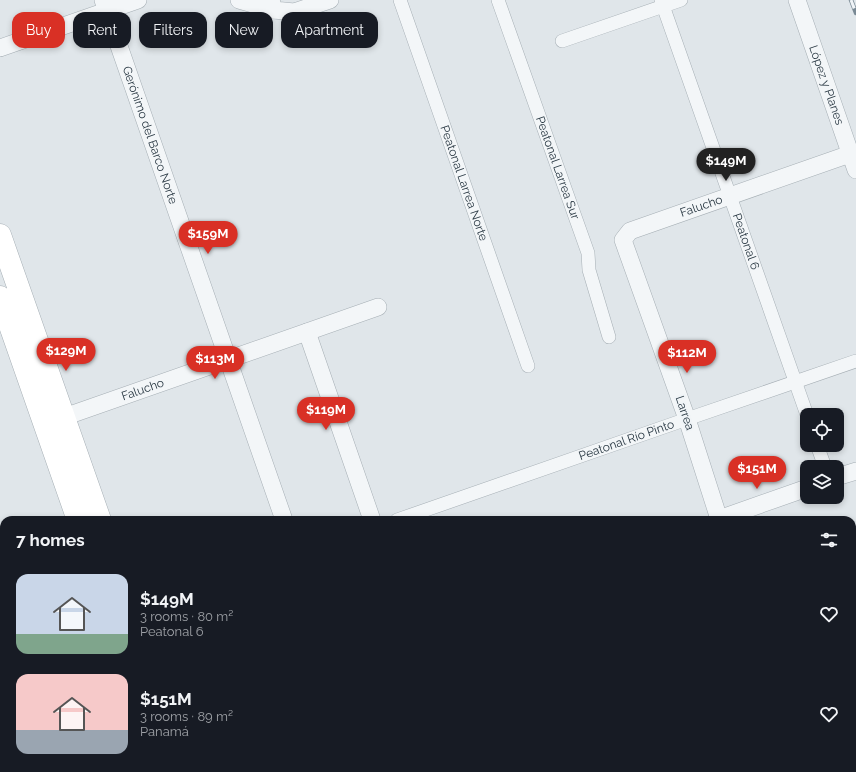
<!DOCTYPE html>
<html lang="en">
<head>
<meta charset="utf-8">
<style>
  :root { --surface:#171b24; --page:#20242c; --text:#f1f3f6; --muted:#9ea1a6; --accent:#d93025 }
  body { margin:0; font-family:Raleway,sans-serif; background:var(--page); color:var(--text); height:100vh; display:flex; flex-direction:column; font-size:15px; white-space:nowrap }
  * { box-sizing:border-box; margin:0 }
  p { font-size:13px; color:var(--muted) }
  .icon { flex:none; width:22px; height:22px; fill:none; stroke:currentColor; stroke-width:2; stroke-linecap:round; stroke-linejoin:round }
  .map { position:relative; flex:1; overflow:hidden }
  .details { position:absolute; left:0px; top:516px; width:856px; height:256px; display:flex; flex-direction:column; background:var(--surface); border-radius:12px 12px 0 0; box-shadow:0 2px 6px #0003 }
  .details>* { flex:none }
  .hud { position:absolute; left:12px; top:12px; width:400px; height:36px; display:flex; gap:8px }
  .buttons { position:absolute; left:800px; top:408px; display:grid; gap:8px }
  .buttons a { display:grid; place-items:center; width:44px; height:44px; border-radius:8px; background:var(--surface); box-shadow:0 2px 6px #0003; font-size:20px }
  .price { position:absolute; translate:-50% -34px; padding:0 9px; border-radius:14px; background:var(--accent); color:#fff; font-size:13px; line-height:26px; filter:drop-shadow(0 1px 2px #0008) }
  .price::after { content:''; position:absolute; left:50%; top:24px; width:12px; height:9px; margin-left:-6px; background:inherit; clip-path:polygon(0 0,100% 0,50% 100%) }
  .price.current { background:#222; color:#fff }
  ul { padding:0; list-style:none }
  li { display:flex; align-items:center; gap:12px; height:100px; padding:0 16px }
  li span { display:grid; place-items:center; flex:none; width:112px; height:80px; border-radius:12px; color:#555 }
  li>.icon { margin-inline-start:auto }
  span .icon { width:48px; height:48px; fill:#fffc; stroke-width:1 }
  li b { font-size:17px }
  h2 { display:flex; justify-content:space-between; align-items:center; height:48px; padding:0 16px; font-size:17px }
  .chip { padding:0 14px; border-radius:12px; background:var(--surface); box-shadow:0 2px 6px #0003; font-size:14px; line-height:36px }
  .chip.current { background:var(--accent); color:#fff }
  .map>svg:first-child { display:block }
</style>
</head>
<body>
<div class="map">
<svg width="856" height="772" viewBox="0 0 856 772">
  <rect width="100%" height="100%" fill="#e0e6ea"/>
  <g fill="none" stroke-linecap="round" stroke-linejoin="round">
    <!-- pedestrian casing -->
    <g stroke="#a5aeb4" stroke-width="14">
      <g id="pedestrian">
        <path id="s1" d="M400,0l128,366"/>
        <path id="s2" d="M498,0l90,253 1,17 20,67"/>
        <path id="s3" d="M661,0l146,415"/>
        <path d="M562,41l119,-41"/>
        <path d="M817,445l8,22"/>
        <path id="s4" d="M397,520l290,-101 169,-58"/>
      </g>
    </g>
    <!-- minor casing -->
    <g stroke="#a5aeb4" stroke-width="18">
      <g id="minor">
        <path id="s5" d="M103,0l181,520"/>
        <path d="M239,0l35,10"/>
        <path d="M271,0l3,10 20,2 36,-12"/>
        <path id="s6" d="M797,0l59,170"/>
        <path d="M0,48l138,-48"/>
        <path d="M307,332l65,188"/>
        <path id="s7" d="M52,421l12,-4 314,-110"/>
        <path d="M837,477l19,-6"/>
        <path id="s8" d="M719,519l-32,-100 -64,-179 7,-9 220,-77"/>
        <path d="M716,520l91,-32"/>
        <path d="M852,626l4,-2"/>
        <path d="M370,768l1,4"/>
        <path d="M532,768l1,4"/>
        <path d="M785,768l1,4"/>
        <path d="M845,772l11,-4"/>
      </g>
    </g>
    <!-- secondary casing -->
    <g stroke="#a5aeb4" stroke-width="23">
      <path id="secondary" d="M0,235l100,285
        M0,297l78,223
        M164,768l2,4
        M187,768l2,4"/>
    </g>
    <!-- pedestrian -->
    <use href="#pedestrian" stroke="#f3f6f8" stroke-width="13"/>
    <!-- minor -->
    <use href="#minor" stroke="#f3f6f8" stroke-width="17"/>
    <!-- secondary -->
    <use href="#secondary" stroke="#fff" stroke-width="22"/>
    <!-- rail casing -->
    <g stroke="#798994" stroke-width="4.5">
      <path id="rail" d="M851,0l5,13"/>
    </g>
    <!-- rail -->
    <use href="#rail" stroke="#f0f4f7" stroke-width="3" stroke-dasharray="9" stroke-linecap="butt"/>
  </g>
  <g text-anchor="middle" stroke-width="4" stroke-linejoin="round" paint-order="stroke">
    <!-- street labels -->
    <g font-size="12" fill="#283742" stroke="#f0f4f7">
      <text dy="4" stroke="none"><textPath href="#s6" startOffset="90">López y Planes</textPath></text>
      <text dy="4" stroke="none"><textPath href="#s5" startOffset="143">Gerónimo del Barco Norte</textPath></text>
      <text dy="4" stroke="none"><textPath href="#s2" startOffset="178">Peatonal Larrea Sur</textPath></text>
      <text dy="4" stroke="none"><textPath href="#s1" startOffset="194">Peatonal Larrea Norte</textPath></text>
      <text dy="4" stroke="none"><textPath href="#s8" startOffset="382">Falucho</textPath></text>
      <text dy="4" stroke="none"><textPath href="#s3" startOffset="256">Peatonal 6</textPath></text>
      <text dy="4" stroke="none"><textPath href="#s7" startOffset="96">Falucho</textPath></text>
      <text transform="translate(685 413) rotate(71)" y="4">Larrea</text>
      <text dy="4" stroke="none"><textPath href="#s4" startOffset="243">Peatonal Río Pinto</textPath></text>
    </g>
  </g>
</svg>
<div class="buttons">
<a><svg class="icon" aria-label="locate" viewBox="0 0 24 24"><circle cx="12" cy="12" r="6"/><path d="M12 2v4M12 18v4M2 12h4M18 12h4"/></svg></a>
<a><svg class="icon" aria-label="layers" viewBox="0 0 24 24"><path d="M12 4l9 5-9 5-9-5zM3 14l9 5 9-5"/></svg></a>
</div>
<b class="price current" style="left:726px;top:182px">$149M</b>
<b class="price" style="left:208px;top:255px">$159M</b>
<b class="price" style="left:66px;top:372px">$129M</b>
<b class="price" style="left:687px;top:374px">$112M</b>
<b class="price" style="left:215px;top:380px">$113M</b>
<b class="price" style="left:326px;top:431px">$119M</b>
<b class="price" style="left:757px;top:490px">$151M</b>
<div class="hud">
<a class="chip current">Buy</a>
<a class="chip">Rent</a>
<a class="chip">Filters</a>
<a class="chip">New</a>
<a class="chip">Apartment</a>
</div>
<section class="details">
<h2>7 homes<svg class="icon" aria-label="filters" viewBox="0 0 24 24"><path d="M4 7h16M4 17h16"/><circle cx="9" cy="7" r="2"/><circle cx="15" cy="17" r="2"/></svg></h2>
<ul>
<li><span style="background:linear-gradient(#c9d6e8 75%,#7fa58c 0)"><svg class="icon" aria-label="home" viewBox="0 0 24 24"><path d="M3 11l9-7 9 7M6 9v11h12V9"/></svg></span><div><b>$149M</b><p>3 rooms · 80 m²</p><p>Peatonal 6</p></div><svg class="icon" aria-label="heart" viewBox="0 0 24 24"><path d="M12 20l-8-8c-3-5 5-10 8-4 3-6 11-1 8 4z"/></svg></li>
<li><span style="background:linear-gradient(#f6c9c9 70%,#9aa5b1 0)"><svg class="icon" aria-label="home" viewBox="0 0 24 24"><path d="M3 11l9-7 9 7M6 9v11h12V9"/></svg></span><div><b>$151M</b><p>3 rooms · 89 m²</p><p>Panamá</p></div><svg class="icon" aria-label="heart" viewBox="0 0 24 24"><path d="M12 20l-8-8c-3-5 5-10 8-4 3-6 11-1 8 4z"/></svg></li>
</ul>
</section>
</div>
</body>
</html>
